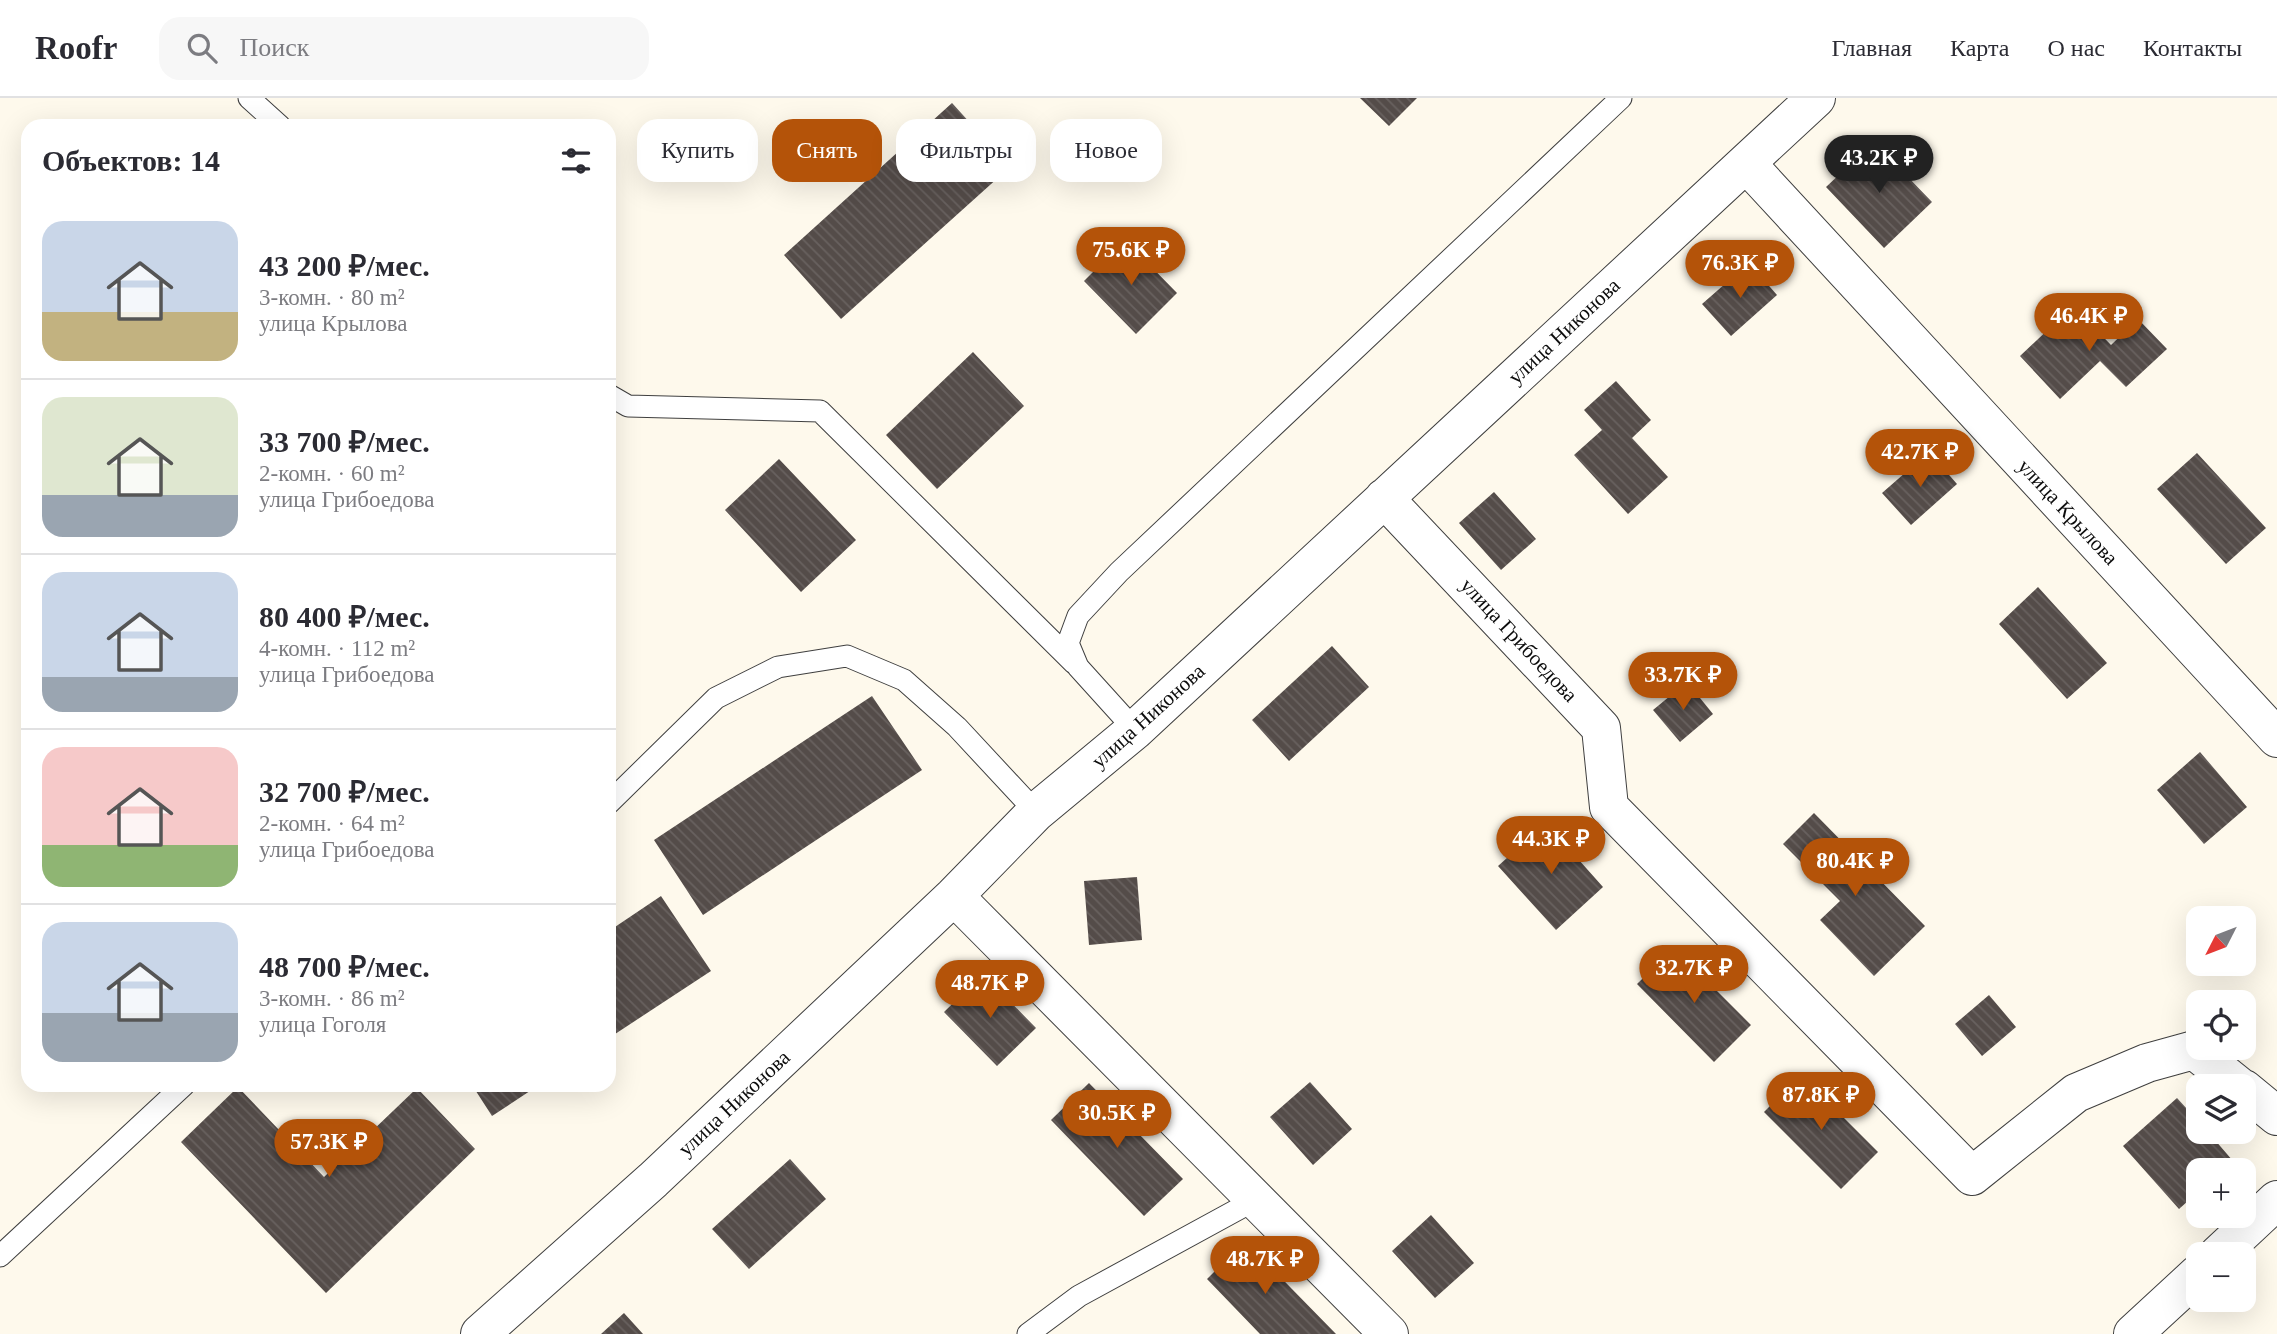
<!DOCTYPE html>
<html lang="ru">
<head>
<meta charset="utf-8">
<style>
  :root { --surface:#fff; --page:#f7f7f7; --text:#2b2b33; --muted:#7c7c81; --line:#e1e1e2; --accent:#b45309 }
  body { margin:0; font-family:Georgia,serif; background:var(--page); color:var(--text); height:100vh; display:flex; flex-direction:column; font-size:26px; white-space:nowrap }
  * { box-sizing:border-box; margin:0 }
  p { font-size:23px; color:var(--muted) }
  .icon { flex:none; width:38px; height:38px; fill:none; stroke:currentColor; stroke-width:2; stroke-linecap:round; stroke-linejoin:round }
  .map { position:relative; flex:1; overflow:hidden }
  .sheet { position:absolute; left:21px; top:21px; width:595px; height:973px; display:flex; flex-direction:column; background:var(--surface); border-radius:21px; box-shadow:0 7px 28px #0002 }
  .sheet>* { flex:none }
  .top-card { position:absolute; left:637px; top:21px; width:665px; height:63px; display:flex; gap:14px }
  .needle { width:46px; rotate:228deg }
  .fabs { position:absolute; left:2186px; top:808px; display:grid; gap:14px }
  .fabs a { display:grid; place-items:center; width:70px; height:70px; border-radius:14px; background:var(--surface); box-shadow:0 7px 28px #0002; font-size:35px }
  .price { position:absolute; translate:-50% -60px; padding:0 16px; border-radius:24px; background:var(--accent); color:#fff; font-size:23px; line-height:46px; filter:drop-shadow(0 2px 4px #0008) }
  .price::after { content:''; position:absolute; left:50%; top:42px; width:21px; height:16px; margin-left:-10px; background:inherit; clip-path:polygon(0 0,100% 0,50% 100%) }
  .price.on { background:#222; color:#fff }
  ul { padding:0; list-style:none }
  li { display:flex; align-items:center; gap:21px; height:175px; padding:0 21px }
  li+li { border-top:2px solid var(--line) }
  li span { display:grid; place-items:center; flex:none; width:196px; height:140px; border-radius:21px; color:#555 }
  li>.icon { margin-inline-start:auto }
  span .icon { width:84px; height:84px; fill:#fffc; stroke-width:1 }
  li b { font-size:30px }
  h2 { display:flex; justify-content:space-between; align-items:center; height:84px; padding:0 21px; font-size:30px }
  .tag { padding:0 24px; border-radius:21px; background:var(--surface); box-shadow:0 7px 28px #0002; font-size:24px; line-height:63px }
  .tag.on { background:var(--accent); color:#fff }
  header { display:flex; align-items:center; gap:42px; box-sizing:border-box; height:98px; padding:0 35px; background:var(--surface); border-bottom:2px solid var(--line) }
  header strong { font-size:33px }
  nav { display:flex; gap:38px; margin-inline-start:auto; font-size:24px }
  .search { width:490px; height:63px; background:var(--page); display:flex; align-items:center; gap:18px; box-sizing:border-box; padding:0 24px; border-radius:21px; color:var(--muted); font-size:26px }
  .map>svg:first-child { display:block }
</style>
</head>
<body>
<header>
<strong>Roofr</strong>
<div class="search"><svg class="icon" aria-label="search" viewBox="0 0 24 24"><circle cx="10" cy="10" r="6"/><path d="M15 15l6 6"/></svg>Поиск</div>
<nav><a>Главная</a><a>Карта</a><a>О нас</a><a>Контакты</a></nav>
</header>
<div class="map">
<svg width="2277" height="1236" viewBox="0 0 2277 1236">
  <defs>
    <pattern id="building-back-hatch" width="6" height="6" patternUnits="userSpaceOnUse" patternTransform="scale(1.75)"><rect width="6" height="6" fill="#544c49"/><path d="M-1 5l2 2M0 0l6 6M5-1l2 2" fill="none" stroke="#68615f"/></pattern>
  </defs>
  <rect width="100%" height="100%" fill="#fef9ec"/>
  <!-- building -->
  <path fill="url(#building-back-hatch)" d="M1360,0h57l-28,28z
    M952,5l58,64 -169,152 -57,-64z
    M1874,44l58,60 -48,46 -58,-61z
    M1125,142l52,53 -41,41 -52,-53z
    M1749,165l28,32 -46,41 -29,-32z
    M2073,208l38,39 27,-26 29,30 -41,38 -26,-26 -40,38 -40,-43z
    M973,254l51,54 -87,83 -51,-54z
    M1616,283l35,39 -19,18 36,39 -40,37 -54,-59 28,-25 -18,-20z
    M1929,354l28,32 -46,41 -29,-32z
    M2197,355l69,75 -40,36 -69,-75z
    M779,361l77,81 -55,52 -76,-82z
    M1494,394l42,47 -35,31 -42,-47z
    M2038,489l69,76 -40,36 -68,-75z
    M1332,548l37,41 -80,74 -37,-41z
    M1687,584l26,32 -33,28 -27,-32z
    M872,598l50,74 -219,145 -49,-75z
    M2200,654l47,55 -43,37 -47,-54z
    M1814,715l111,113 -51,50 -54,-56 20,-19 -57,-57z
    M1546,725l57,64 -47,43 -58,-64z
    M1137,779l5,63 -53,5 -5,-64z
    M661,798l50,75 -102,67v-107z
    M1674,850l77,77 -37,37 -77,-78z
    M983,876l53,54 -39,38 -53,-54z
    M1989,897l27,32 -34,29 -27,-32z
    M1801,977l77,77 -37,37 -77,-77z
    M1310,984l42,47 -39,36 -43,-48z
    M1089,985l94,96 -39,37 -93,-96z
    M472,987h67l-47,31z
    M238,989l86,90 93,-89 58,61 -149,144 -145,-151z
    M2177,1000l21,23v11h10l25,29 -11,10h-24v21l-19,17 -56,-63z
    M790,1061l36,40 -77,70 -37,-40z
    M1431,1117l43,48 -39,35 -43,-47z
    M1245,1143l91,93h-76l-53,-55z
    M624,1215l19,21h-42z"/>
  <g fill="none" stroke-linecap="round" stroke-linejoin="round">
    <!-- service casing -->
    <g stroke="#3f3f3f" stroke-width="23">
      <path id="service" d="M249,0l31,28
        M609,297l19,11 192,5 254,252
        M1135,632l-57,-63 -10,-24 10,-27 41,-44 502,-474
        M609,705l107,-105 62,-31 69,-11 57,24 53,47 79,85
        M0,1158l184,-171
        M1028,1236l51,-38 176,-96"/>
    </g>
    <!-- minor casing -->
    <g stroke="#3f3f3f" stroke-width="40">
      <path id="minor" d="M1746,65l531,575
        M1384,400l217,230 8,79 363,369 104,-83 71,-30 47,-13 46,37
        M954,798l435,438
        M2244,991l33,27
        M2218,1157l59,-55
        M480,1236l173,-154 301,-284 82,-84 99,-82 681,-632
        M2133,1236l65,-60"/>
    </g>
    <!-- service -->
    <use href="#service" stroke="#fff" stroke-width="21"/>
    <!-- minor -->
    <use href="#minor" stroke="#fff" stroke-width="38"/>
  </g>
  <g text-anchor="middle" stroke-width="7" stroke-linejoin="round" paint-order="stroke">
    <!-- street labels -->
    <g font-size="21" fill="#0c0c0c" stroke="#fff">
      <text transform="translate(1564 233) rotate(-43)" y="7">улица Никонова</text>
      <text transform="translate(2068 414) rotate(47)" y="7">улица Крылова</text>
      <text transform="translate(1519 542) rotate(47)" y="7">улица Грибоедова</text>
      <text transform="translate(1148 618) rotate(-42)" y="7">улица Никонова</text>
      <text transform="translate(734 1005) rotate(-43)" y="7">улица Никонова</text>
    </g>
  </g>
</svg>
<div class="fabs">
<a><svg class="needle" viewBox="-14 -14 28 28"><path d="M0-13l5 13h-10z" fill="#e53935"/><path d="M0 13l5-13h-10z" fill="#7c7c81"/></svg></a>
<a><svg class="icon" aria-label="locate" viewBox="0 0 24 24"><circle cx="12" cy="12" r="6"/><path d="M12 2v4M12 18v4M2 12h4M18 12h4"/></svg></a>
<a><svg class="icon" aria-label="layers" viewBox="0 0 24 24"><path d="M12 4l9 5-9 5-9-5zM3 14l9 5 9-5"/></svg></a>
<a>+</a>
<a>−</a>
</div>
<b class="price on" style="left:1879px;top:97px">43.2K ₽</b>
<b class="price" style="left:1131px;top:189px">75.6K ₽</b>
<b class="price" style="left:1740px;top:202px">76.3K ₽</b>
<b class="price" style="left:2089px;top:255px">46.4K ₽</b>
<b class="price" style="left:1920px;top:391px">42.7K ₽</b>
<b class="price" style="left:1683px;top:614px">33.7K ₽</b>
<b class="price" style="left:1551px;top:778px">44.3K ₽</b>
<b class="price" style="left:1855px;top:800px">80.4K ₽</b>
<b class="price" style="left:1694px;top:907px">32.7K ₽</b>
<b class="price" style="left:990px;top:922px">48.7K ₽</b>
<b class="price" style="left:1821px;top:1034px">87.8K ₽</b>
<b class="price" style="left:1117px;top:1052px">30.5K ₽</b>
<b class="price" style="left:329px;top:1081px">57.3K ₽</b>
<b class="price" style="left:1265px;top:1198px">48.7K ₽</b>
<div class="top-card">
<a class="tag">Купить</a>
<a class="tag on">Снять</a>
<a class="tag">Фильтры</a>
<a class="tag">Новое</a>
</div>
<section class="sheet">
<h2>Объектов: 14<svg class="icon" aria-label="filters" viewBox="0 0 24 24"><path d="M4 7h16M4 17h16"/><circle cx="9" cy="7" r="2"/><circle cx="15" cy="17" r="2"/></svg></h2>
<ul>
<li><span style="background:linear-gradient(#c9d6e8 65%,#c2b280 0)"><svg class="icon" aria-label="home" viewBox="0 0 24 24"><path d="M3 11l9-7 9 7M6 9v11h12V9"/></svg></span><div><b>43 200 ₽/мес.</b><p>3-комн. · 80 m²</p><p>улица Крылова</p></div></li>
<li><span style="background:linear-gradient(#dfe7d0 70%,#9aa5b1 0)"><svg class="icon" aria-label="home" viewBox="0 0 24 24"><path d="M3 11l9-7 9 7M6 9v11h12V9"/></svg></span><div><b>33 700 ₽/мес.</b><p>2-комн. · 60 m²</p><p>улица Грибоедова</p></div></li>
<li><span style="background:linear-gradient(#c9d6e8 75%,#9aa5b1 0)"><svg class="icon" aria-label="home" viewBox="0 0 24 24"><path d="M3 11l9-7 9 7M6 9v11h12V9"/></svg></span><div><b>80 400 ₽/мес.</b><p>4-комн. · 112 m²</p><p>улица Грибоедова</p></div></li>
<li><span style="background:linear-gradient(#f6c9c9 70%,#8fb573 0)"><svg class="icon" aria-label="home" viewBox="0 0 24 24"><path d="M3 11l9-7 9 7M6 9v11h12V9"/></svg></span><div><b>32 700 ₽/мес.</b><p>2-комн. · 64 m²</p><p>улица Грибоедова</p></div></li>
<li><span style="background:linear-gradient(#c9d6e8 65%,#9aa5b1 0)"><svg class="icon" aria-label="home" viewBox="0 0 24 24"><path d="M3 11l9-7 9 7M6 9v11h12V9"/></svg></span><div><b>48 700 ₽/мес.</b><p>3-комн. · 86 m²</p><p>улица Гоголя</p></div></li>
</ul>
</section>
</div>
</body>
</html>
